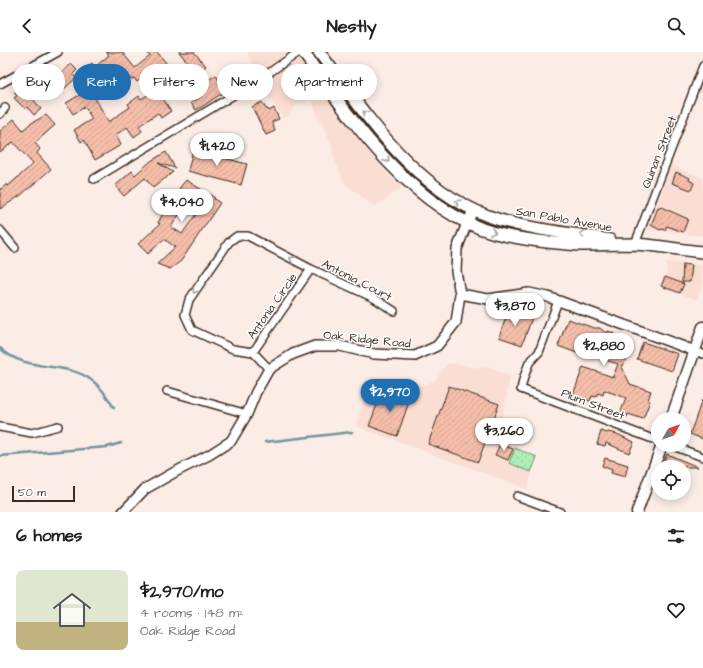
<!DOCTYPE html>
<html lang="en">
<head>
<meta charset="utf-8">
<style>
  :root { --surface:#fff; --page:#f2f2f2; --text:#222; --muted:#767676; --line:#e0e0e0; --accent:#1f6fb2 }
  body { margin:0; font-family:"Architects Daughter",sans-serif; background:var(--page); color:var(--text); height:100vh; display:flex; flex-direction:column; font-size:15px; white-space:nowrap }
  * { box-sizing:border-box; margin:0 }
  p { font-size:13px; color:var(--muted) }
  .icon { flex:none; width:22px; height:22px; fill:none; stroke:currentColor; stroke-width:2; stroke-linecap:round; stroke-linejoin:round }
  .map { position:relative; height:460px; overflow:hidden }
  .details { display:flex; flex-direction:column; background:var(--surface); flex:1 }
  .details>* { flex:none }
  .guide { position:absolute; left:12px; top:12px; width:400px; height:36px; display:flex; gap:8px }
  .needle { width:26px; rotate:50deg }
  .controls { position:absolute; left:651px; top:360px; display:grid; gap:8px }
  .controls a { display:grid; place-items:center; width:40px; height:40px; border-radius:50%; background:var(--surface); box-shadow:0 2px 10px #0003; font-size:20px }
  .scale { position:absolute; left:12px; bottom:10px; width:63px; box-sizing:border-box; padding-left:4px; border:2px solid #3b2a1e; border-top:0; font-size:11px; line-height:14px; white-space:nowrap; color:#3b2a1e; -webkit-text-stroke:3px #fff; paint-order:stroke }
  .price { position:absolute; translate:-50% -34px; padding:0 9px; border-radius:14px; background:#fff; color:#222; font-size:13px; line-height:26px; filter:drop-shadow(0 1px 2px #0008) }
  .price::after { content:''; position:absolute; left:50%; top:24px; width:12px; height:9px; margin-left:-6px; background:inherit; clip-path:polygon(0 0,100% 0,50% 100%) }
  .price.current { background:var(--accent); color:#fff }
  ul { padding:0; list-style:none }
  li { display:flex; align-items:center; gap:12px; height:100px; padding:0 16px }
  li+li { border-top:1px solid var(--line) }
  li span { display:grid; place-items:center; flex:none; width:112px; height:80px; border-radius:8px; color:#555 }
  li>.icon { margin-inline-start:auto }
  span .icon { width:48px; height:48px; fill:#fffc; stroke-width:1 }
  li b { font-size:17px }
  h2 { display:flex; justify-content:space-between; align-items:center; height:48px; padding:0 16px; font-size:17px }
  .pill { padding:0 14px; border-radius:18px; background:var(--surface); box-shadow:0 2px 10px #0003; font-size:14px; line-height:36px }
  .pill.current { background:var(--accent); color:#fff }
  header { display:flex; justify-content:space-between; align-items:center; height:52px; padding:0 16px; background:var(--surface); font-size:18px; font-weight:800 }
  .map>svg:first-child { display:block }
</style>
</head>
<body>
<header><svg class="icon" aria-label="back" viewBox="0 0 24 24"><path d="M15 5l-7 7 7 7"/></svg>Nestly<svg class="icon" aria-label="search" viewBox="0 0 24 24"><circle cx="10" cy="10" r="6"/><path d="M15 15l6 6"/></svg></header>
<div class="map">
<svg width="703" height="460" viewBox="0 0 703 460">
  <defs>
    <pattern id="park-dots" width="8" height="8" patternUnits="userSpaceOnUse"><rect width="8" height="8" fill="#aeefb8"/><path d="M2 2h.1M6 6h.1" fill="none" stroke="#97cd9e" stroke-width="1.8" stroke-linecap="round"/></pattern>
    <pattern id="building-hatch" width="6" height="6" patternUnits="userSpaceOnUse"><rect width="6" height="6" fill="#f5beaa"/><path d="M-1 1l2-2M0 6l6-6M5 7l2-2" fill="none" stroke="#d3a392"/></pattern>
  </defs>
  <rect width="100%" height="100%" fill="#fcece6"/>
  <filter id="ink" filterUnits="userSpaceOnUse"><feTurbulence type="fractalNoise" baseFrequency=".025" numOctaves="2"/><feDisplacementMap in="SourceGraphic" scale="8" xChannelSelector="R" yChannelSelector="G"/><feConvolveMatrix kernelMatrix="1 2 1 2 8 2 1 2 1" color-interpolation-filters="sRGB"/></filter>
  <g filter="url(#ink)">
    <!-- built -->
    <path fill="#faded4" d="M247,0h47l95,123 13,12 -27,20 -31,-24 -11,-28 -2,-11 -10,-24 -3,-1 -6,-20 -16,6 -11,15 -24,-34 -2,-10z
      M671,113l32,13v58l-55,-6z
      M666,210l37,4 -1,9 1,9 -6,16 -36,-14 6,-15z
      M453,311l25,5 10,-1 22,9 -3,19 -7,29 4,19 33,13 -10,33 -171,-63 10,-36 10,4 3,-7 19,7 36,-13 13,-17z"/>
    <!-- park -->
    <path fill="url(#park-dots)" stroke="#748c6b" d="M515,396l22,9 -6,15 -22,-9z"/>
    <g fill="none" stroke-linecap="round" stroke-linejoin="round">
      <!-- stream -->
      <path stroke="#6f959d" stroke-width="2.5" d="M0,296c26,25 65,13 90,31 11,7 17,18 24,29
        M265,390l87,-10
        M0,404l107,-9 14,-4"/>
    </g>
    <!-- building -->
    <path fill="url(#building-hatch)" stroke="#3b2a1e" fill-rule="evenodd" d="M106,0h16l13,16 15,-12 -3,-4h10l10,12 -6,6 -1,-2 -6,5 -2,-3 -15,12 -3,-4 -3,2 -8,-11 -21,17 -15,-19 5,-4 3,4 14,-12z
      M179,0h15l12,14 -9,8z
      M71,12l6,6 -4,4 3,4 -12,11v-1l-2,1 -5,-5 2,-1 -3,-3 6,-5 -1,-2z
      M216,23l4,7 -2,1 6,9 -21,14 -7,4 -5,-7 11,-7 -4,-10z
      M26,33l10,11 -3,3 8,10 -7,6 -7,-8 -2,2 -11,-11 3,-2 -3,-3z
      M90,37l18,32h2l20,-14 -2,-3 11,-8 2,3 16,-10 14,22 -10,7 -3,-5 -19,13 3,5 -8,6 -7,-10 -11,8 5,10 -26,15 -11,-20 -3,2 -7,-12 18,-11 -7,-12 -12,7 -7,-11z
      M262,50l4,7h2l1,2 5,-3 5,11 -7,3 3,9 -9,4 -14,-28z
      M46,63l9,10 -20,18 5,6 -3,4 14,16 -30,26 -21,14v-19l7,-6 1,2 25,-22 -20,-22 -13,10v-21l14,-12 9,11 7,-6z
      M193,98l54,14 -6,21 -53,-14z
      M166,100l9,16 -17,-5 15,9 -20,16 -8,-10 -21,18 -9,-10 17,-15 3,4 16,-14z
      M676,120l14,6 -1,2 5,3 -3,7 -19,-7z
      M186,128l29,18 -1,1 6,4 -39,58 -11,8 -13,-5 18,-17 -11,-8 -16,15 -10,-10 22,-20 -2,-1 3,-6 13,-19 7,-12zM189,147l12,8 -19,27 -11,-7z
      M661,155l27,12 -5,13 -16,-6 -2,4 -3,-1 -2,1 -9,-5 7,-17h2z
      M683,212l9,1 -2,17h-8z
      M665,225l19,7 -4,9 -19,-7z
      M509,257l23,9 -10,27 -23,-8z
      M568,267l26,9h6l7,6 1,-3 5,2 12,11 3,9 -5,13 -2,-1 9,19 21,7 -3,9 2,1 -7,18 -15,-5 -1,3 -7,-3 6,-16 -22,-8 -1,5 -5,-2 -2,4 -4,-1 -2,5 -17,-6 10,-28 30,10 5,-13 -32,-10 -1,2 -27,-10z
      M643,290l35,12 -6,17 -35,-12z
      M449,334l50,18 -21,58 -50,-18z
      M383,337l27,10 -13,37 -28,-10z
      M702,348h1v39l-13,-5z
      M601,379l6,2 1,-1 9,2 17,8 -5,11 -23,-10 -1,3 -8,-2z
      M500,392l13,5 -5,11 -13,-5z
      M667,402l31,13h-32l-4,-2z
      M605,406l23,7 -3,12 -14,-4 1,-3 -10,-4z"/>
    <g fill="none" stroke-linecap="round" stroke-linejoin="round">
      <!-- minor casing -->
      <g stroke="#3b2a1e" stroke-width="10">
        <path id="minor" d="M0,32l58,-32
          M0,62l5,-6
          M94,127l163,-98 42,-29
          M0,178l15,18
          M635,192l68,-178
          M311,217l63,29 20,13
          M558,249l-19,51 -10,11 -5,14 -3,12 137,52
          M695,299l8,3
          M253,300l58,-83 -63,-33h-11l-8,6 -40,58 -4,15 7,15 41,19 20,3 16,17
          M167,339l80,23
          M0,375l32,6 26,-7
          M670,393l33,12
          M517,444l43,16"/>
      </g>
      <!-- tertiary casing -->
      <g stroke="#3b2a1e" stroke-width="12">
        <path id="tertiary" d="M460,242l28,5 41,-6 19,4 147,54
          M123,460l22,-23 30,-17 34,-17 22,-14 16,-27 9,-22 13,-23 24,-15 22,-8h25l34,8 41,2 22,-10 19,-24 4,-28 -4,-23 1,-22 10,-26 6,-12"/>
      </g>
      <!-- secondary casing -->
      <g stroke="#3b2a1e" stroke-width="13">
        <path id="secondary" d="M671,367l32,-92
          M637,460l25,-67"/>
      </g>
      <!-- primary casing -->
      <g stroke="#3b2a1e" stroke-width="14">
        <path id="primary" d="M303,0c47,67 110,159 192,181 27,7 57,10 84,12 18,0 37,-1 55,-1 23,1 46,6 69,8
          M319,0c49,65 99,144 181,168 36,11 74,13 110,20"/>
      </g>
      <!-- minor -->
      <use href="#minor" stroke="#fff" stroke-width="7"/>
      <!-- tertiary -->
      <use href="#tertiary" stroke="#fff" stroke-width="9"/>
      <!-- secondary -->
      <use href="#secondary" stroke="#fff" stroke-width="10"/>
      <!-- primary -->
      <use href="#primary" stroke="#fff" stroke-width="11"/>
    </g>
    <!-- one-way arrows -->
    <defs><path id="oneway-chevron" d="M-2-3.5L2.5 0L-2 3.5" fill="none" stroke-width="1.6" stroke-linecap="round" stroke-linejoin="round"/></defs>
    <g stroke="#a79f9a">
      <use href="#oneway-chevron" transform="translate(365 61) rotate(-128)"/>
      <use href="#oneway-chevron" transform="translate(387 108) rotate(49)"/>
      <use href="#oneway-chevron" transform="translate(458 150) rotate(-150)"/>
      <use href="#oneway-chevron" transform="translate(493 180) rotate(17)"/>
      <use href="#oneway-chevron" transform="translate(582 182) rotate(-170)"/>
      <use href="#oneway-chevron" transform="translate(292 207) rotate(-152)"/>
      <use href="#oneway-chevron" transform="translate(195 239) rotate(125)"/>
    </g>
  </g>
  <g text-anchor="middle" stroke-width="3" stroke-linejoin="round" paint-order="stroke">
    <!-- street labels -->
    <g font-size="12" fill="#3b2a1e" stroke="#fff">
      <text transform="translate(659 100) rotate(-69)" y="4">Quinan Street</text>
      <text transform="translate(564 167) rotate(10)" y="4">San Pablo Avenue</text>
      <text transform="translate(357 228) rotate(27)" y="4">Antonia Court</text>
      <text transform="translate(272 254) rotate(-55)" y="4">Antonia Circle</text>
      <text transform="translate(367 287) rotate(6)" y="4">Oak Ridge Road</text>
      <text transform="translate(593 352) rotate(21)" y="4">Plum Street</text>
    </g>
  </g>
</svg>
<div class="controls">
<a><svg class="needle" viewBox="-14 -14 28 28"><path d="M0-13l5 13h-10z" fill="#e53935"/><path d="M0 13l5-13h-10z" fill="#767676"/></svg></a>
<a><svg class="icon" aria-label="locate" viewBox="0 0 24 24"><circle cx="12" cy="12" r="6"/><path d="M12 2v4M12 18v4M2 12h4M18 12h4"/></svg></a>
</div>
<div class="scale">50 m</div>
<b class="price" style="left:217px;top:115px">$1,420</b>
<b class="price" style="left:182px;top:171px">$4,040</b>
<b class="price" style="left:515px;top:275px">$3,870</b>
<b class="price" style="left:604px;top:315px">$2,880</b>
<b class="price current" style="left:390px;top:361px">$2,970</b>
<b class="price" style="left:504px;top:400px">$3,260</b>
<div class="guide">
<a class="pill">Buy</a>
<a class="pill current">Rent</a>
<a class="pill">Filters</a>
<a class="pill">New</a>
<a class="pill">Apartment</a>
</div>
</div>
<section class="details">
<h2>6 homes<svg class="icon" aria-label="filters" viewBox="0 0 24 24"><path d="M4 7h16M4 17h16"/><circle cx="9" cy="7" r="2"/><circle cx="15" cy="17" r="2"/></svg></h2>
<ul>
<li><span style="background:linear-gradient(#dfe7d0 65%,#c2b280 0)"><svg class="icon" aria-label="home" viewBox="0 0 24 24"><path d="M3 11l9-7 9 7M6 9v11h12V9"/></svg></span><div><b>$2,970/mo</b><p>4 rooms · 148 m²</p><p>Oak Ridge Road</p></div><svg class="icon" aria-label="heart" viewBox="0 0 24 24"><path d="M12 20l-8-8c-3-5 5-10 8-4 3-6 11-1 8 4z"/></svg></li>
</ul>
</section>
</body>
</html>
